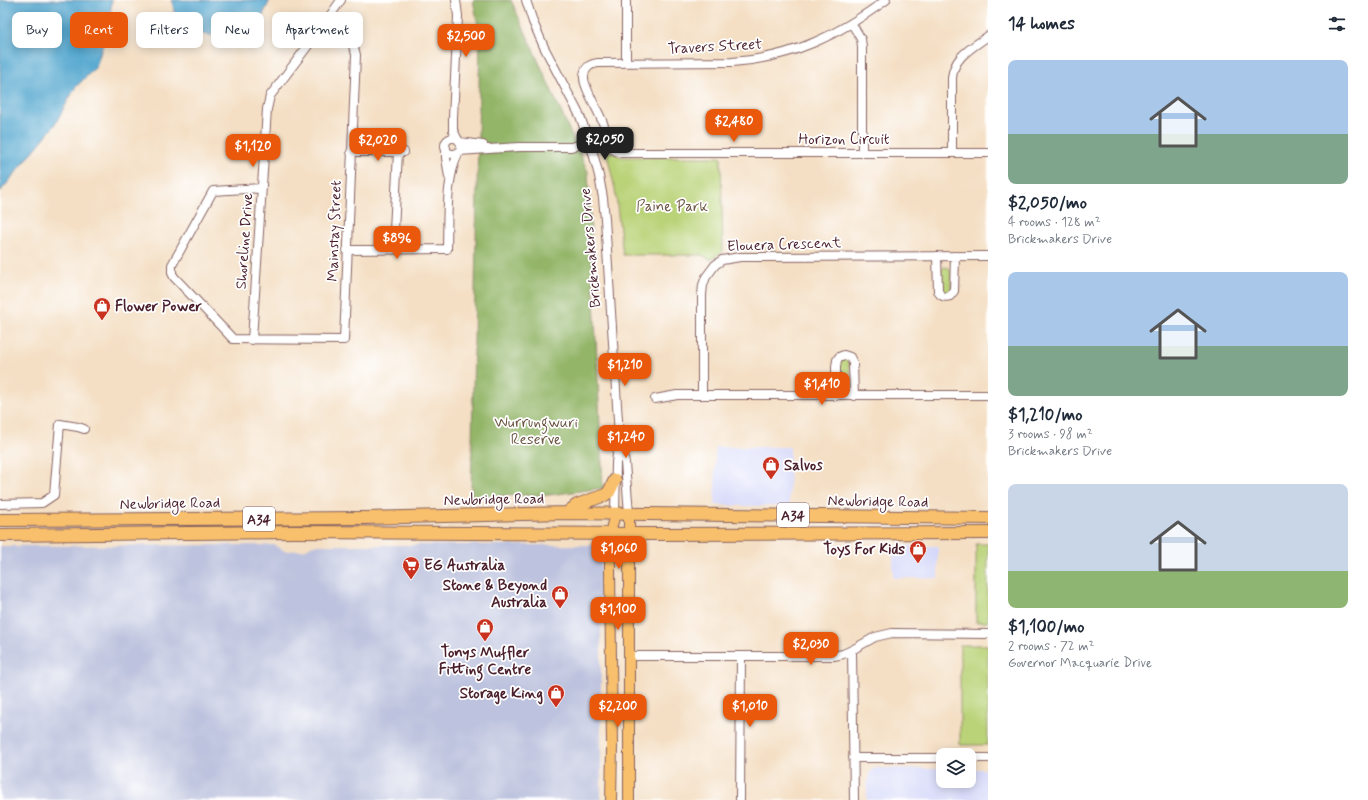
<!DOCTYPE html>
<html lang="en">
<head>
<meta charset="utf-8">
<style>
  :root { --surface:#fff; --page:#f6f6f7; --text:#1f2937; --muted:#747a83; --accent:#ea580c }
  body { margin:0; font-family:Mynerve,sans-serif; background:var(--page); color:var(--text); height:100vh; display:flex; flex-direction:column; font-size:15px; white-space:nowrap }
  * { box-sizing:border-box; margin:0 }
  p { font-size:13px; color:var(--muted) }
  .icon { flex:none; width:22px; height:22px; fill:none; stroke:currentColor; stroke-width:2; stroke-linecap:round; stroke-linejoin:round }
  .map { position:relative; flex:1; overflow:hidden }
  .side { display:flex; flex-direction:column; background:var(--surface); width:380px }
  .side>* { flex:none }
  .banner { position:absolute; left:12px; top:12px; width:380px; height:36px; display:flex; gap:8px }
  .tools { position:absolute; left:936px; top:748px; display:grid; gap:8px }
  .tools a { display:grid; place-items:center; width:40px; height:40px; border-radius:8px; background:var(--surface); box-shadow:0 2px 10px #0003; font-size:20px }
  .price { position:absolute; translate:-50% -34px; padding:0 9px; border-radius:8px; background:var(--accent); color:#fff; font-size:13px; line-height:26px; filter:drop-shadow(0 1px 2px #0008) }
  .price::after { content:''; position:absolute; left:50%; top:24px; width:12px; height:9px; margin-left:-6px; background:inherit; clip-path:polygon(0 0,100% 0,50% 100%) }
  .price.current { background:#222; color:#fff }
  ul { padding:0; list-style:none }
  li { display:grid; align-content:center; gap:8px; height:212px; padding:0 20px }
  li span { display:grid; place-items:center; height:124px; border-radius:8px; color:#555 }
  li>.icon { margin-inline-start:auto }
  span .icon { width:72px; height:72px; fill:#fffc; stroke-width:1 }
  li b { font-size:17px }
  h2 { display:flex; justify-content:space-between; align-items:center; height:48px; padding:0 20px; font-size:17px }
  .chip { padding:0 14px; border-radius:8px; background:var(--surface); box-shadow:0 2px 10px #0003; font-size:14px; line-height:36px }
  .chip.current { background:var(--accent); color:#fff }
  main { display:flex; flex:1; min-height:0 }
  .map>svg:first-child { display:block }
</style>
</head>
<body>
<main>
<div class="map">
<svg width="988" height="800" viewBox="0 0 988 800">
  <rect width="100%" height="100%" fill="#fff"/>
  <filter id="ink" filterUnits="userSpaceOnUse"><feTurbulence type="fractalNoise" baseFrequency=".025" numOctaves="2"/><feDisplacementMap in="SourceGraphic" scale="8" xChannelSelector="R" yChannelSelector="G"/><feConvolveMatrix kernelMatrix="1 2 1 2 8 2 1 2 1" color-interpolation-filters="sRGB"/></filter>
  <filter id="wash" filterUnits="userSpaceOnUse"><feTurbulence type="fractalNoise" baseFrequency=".012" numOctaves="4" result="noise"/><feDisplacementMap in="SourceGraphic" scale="16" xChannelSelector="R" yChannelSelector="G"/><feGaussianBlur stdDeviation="0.9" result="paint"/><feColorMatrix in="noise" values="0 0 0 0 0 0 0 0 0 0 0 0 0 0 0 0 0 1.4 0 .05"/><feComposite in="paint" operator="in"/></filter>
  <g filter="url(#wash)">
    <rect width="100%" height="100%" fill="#f4dfc4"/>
    <!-- built -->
    <path fill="#d5d8f9" d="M715,447h75l-1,59h-41l-33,-1z
      M893,546h45v32h-45z
      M874,768l69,1v12h26v-12h19v31h-121v-16l2,-10z"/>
    <!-- industrial -->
    <path fill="#bdc3de" d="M275,545l10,6 19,-1 9,-5h282l6,6v249h-601v-254z"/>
    <!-- green -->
    <path fill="#bad378" stroke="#827952" d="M606,150l16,7h99l2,95 -13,8 -8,-5h-79l-8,-66z
      M944,267l5,1 2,2v19l-3,4h-3l-4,-2v-21z
      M845,359l4,3c0,8 4,20 -4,23l-5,-2 -1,-21z
      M976,544h12v78h-12z
      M960,645h28v100h-28z"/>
    <!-- forest -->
    <path fill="#93b568" stroke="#6e6a4a" d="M473,0h38l77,172 15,316 -54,7 -78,1 9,-461z"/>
    <!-- water -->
    <path fill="#54a7cf" stroke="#4f637d" d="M0,0h112l-3,25 -13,42 -21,21 -21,38 -54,66z
      M172,0h98l-8,17 -18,14 -25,5 -25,-3 -18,-11z"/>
  </g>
  <g filter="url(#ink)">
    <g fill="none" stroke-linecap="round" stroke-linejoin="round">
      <!-- minor casing -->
      <g stroke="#866261" stroke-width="10">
        <path id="minor" d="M456,0l2,16 -5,102v12l5,10
          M526,0l7,22 11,25 36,69 13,37 6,23 4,22 2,21 14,217 -3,27 -1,51
          M626,0v63
          M886,0c-48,35 -94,58 -154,62l-134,1c-8,1 -14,5 -14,14 -1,9 15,35 19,46 3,8 5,16 8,23l3,4 7,3h367
          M852,24l9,15 1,8v106
          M445 146a8 8 0 1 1 16 0a8 8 0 1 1-16 0Z
          M460,142l23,3
          M446,148v10l3,19
          M459,151l61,-4h51l19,-5
          M351,152h53
          M952,153v-75c2,-22 20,-30 36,-42
          M262,188l-49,3 -41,74v8l2,4 59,62 111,1 12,-285c-3,-17 -18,-23 -31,-32
          M347,250l100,-1c1,-30 -2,-70 12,-97
          M393,250l5,-98
          M937,256l1,35c2,5 7,7 12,5l4,-5 1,-35
          M252,340l15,-231 3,-13 55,-73 16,-23
          M702,395v-100l1,-10 3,-8 9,-12 7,-5 18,-3 248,-1
          M836,396v-29l1,-7 2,-3 5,-2 6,2 3,6 1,33
          M655,399l22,-4h311
          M620,441l5,22 4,50
          M0,504l42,-1 12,-8 6,-71 18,3 6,2
          M852,650l2,150
          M629,656h205l9,-2 9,-4 23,-13 17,-4 96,1
          M853,758h90
          M969,758h19
          M740,800l1,-144"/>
      </g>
      <!-- major casing -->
      <g stroke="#866261" stroke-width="12">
        <path id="major" d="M629,513v287
          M611,800l1,-53 -2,-179v-35l5,-19"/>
      </g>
      <!-- highway casing -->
      <g stroke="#866261" stroke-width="14">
        <path id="highway" d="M567,513l10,-8 28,-10 4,-3 6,-12
          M0,520l364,-2 203,-5 421,5
          M0,535l293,-3 352,2 343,-1"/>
      </g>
      <!-- minor -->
      <use href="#minor" stroke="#fff" stroke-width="8"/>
      <!-- major -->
      <use href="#major" stroke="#f8bf6c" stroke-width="10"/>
      <!-- highway -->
      <use href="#highway" stroke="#f8bf6c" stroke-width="12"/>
    </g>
  </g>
  <!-- icons -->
  <defs>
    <g id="shop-pin" transform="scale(0.9)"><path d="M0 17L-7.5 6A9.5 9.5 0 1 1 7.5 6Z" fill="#c8321e" stroke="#fff"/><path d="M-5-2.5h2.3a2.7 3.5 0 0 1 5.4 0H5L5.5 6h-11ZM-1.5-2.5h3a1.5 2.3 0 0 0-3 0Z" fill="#fff"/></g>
    <g id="supermarket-pin" transform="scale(0.9)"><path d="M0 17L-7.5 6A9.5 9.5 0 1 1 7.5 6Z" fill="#c8321e" stroke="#fff"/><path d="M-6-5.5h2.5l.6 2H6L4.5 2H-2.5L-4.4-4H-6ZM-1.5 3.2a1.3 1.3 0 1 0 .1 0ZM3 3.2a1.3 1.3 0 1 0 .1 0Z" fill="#fff"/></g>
  </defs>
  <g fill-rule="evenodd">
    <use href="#shop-pin" x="102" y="306"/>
    <use href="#shop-pin" x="771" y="465"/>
    <use href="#shop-pin" x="918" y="549"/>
    <use href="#supermarket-pin" x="411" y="565"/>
    <use href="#shop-pin" x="560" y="594"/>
    <use href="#shop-pin" x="485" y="627"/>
    <use href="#shop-pin" x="556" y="693"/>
  </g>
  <g text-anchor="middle" stroke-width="3.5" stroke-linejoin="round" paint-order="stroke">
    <!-- shield labels -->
    <g fill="#fff" stroke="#80626b" stroke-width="1">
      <rect x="777" y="503" width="32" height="24" rx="3"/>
      <rect x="243" y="507" width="32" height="24" rx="3"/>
    </g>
    <g font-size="14" font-weight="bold" fill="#4a1f2b">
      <text x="793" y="520">A34</text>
      <text x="259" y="524">A34</text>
    </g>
    <!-- street labels -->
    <g font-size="15" fill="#4a1f2b" stroke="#fff">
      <text transform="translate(715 46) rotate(-3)" y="5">Travers Street</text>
      <text x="844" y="144">Horizon Circuit</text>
      <text transform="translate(334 231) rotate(-88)" y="5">Mainstay Street</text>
      <text transform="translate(244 241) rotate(-86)" y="5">Shoreline Drive</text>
      <text transform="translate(784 244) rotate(-2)" y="5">Elouera Crescent</text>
      <text transform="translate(590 248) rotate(-95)" y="5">Brickmakers Drive</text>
      <text transform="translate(494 499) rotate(-1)" y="5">Newbridge Road</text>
      <text transform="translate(878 501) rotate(1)" y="5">Newbridge Road</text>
      <text transform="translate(170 503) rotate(-1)" y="5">Newbridge Road</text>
    </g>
    <!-- park labels -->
    <g font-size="15" fill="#6c5542" stroke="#fff">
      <text x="672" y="211">Paine Park</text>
      <text x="536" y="427">Wurrungwuri<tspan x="536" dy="17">Reserve</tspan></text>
    </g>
    <!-- poi labels -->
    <g font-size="15" font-weight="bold" fill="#4a1f2b" stroke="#fff" text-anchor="start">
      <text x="115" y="311">Flower Power</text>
      <text x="784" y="470">Salvos</text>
      <text x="905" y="554" text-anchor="end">Toys For Kids</text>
      <text x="424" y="570">EG Australia</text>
      <text x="547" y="590" text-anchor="end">Stone &amp; Beyond<tspan x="547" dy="17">Australia</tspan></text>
      <text x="485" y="657" text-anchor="middle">Tonys Muffler<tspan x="485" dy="17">Fitting Centre</tspan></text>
      <text x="543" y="698" text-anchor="end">Storage King</text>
    </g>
  </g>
</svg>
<div class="tools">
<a><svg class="icon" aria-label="layers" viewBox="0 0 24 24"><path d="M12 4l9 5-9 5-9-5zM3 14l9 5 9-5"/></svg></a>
</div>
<b class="price" style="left:466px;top:58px">$2,500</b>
<b class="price" style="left:734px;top:143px">$2,480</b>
<b class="price current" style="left:605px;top:161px">$2,050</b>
<b class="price" style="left:378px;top:162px">$2,020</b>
<b class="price" style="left:253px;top:168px">$1,120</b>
<b class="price" style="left:397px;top:260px">$896</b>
<b class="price" style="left:625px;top:387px">$1,210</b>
<b class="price" style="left:822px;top:406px">$1,410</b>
<b class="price" style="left:626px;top:459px">$1,240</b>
<b class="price" style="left:619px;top:570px">$1,060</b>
<b class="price" style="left:618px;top:631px">$1,100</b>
<b class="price" style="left:811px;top:666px">$2,030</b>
<b class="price" style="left:618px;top:728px">$2,200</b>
<b class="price" style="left:750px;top:728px">$1,010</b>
<div class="banner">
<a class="chip">Buy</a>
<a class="chip current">Rent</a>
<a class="chip">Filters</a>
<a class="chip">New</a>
<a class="chip">Apartment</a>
</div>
</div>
<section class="side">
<h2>14 homes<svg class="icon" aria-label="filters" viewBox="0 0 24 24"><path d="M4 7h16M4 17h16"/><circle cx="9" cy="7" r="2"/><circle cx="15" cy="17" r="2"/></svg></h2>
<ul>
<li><span style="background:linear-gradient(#a9c7e8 60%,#7fa58c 0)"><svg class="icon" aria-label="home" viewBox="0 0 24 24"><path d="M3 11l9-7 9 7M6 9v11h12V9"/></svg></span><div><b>$2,050/mo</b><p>4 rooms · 128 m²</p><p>Brickmakers Drive</p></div></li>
<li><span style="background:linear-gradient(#a9c7e8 60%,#7fa58c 0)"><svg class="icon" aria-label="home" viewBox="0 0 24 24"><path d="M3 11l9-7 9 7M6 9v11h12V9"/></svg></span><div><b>$1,210/mo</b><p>3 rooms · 98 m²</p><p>Brickmakers Drive</p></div></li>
<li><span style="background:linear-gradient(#c9d6e8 70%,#8fb573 0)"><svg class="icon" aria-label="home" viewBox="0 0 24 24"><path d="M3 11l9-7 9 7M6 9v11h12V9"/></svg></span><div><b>$1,100/mo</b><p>2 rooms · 72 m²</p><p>Governor Macquarie Drive</p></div></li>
</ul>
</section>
</main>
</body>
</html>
